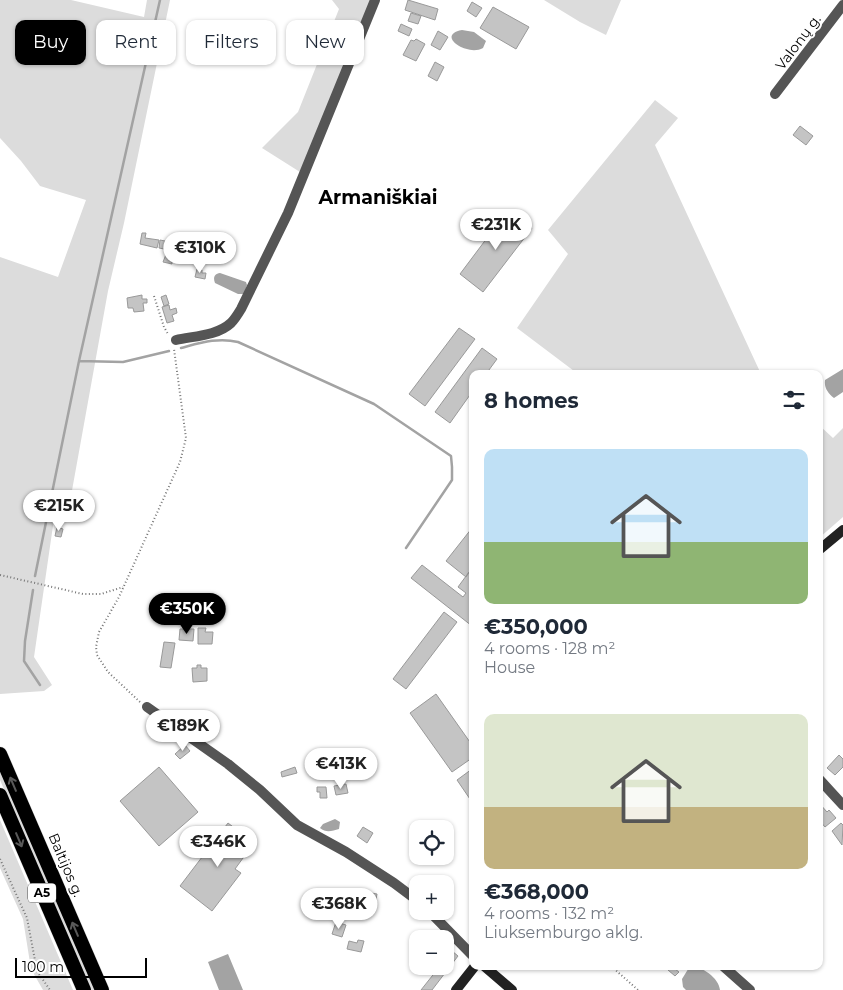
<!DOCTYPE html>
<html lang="en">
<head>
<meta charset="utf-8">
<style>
  :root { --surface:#fff; --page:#f2f2f3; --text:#1f2937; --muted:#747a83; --accent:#000 }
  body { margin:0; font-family:Montserrat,sans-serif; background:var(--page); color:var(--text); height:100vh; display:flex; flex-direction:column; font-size:19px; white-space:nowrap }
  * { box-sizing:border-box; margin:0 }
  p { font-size:16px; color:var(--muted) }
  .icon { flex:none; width:28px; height:28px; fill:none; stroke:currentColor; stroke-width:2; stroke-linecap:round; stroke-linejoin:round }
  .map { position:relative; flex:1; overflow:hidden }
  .panel { position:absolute; left:469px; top:370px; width:354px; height:600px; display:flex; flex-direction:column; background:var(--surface); border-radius:10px; box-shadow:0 1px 4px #0004 }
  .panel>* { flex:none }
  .top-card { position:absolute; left:15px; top:20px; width:379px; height:45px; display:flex; gap:10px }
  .buttons { position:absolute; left:409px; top:820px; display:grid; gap:10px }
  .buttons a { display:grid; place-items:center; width:45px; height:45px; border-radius:10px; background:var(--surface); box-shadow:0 1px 4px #0004; font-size:25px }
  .scale { position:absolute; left:15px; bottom:12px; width:132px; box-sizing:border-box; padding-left:5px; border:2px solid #000; border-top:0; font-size:14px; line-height:18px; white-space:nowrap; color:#000; -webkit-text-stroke:4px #fff; paint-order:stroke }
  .price { position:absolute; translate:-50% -42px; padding:0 11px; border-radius:18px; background:#fff; color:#222; font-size:16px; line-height:32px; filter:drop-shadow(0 1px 2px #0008) }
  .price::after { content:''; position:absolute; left:50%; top:30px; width:15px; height:11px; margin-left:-8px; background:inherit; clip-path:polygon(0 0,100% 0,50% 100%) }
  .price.active { background:var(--accent); color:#fff }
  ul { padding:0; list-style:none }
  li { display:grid; align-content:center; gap:10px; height:265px; padding:0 15px }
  li span { display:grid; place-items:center; height:155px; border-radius:10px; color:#555 }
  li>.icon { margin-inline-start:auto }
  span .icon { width:90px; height:90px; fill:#fffc; stroke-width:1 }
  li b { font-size:21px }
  h2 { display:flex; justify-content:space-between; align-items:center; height:60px; padding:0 15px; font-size:21px }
  .chip { padding:0 18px; border-radius:10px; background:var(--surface); box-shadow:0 1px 4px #0004; font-size:18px; line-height:45px }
  .chip.active { background:var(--accent); color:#fff }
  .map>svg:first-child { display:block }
</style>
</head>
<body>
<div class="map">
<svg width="843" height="990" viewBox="0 0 843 990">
  <rect width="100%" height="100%" fill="#fff"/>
  <!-- green -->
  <path fill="#dcdcdc" d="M0,0h71l73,17 3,-17h23l-46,223 -16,68 -37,205 -15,9 -22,152 18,28 -8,6 -44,3v-437l58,20 28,-77 -46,-14 -19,-25 -21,-23z
    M332,0h39l-71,172 -38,-24 36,-36 41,-103z
    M544,0h77l-15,35 -26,-13z
    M655,100l23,18 -23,27 106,229h-183l-61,-46 51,-74 -20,-24z
    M819,425l14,13 10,-10v89l-24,21z
    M0,769l95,221h-5l-90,-210z
    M0,820l73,170h-30l-12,-21 -8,-50 -23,-51z"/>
  <!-- water -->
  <path fill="#a3a3a3" d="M462,30l12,2 12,9 -3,7c-16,9 -48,-13 -21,-18z
    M220,273l26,9 1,3 -3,9h-6l-23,-11c-2,-5 -1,-9 5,-10z
    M843,369v23l-9,6c-6,-5 -10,-10 -9,-18z
    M170,607h12l3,2 -1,9 -1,2 -11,-1 -3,-3z
    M335,819l5,3 -1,7c-7,2 -13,4 -19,-1l3,-4z
    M228,954l15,36h-24l-11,-28z
    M690,966c12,0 29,12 30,24h-34l-3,-3 -1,-8z"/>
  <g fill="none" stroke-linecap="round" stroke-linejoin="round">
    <!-- stream -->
    <path stroke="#a3a3a3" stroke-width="2.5" d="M181,348c19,-5 37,-11 57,-6l136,62 77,52 1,11v13l-46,68
      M79,361l44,1 46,-11
      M35,576l44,-215 81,-361
      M33,590l-8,51 -1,20 16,24"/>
  </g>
  <!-- building -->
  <path fill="#c4c4c4" stroke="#999" d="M408,0l30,9 -3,11 -30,-10z
    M472,2l10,6 -6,9 -9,-6z
    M493,7l36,20 -13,22 -36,-21z
    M411,13l10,3 -3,8 -10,-3z
    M401,24l11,5 -3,7 -11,-5z
    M438,31l10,6 -8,13 -9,-5z
    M416,39l9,5 -9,17 -13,-6 8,-15 3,1z
    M435,62l9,5 -7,14 -9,-5z
    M800,126l13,10 -7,9 -13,-10z
    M508,210l24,18 -49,64 -23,-18z
    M142,233h4l-1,5 14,2 -2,8 -17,-4z
    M160,240l5,1 -1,8 -5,-1z
    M167,252l7,1 -1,3h3l-1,6 -3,-1v3l-9,-2z
    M197,269l5,1v3h4l-1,6 -10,-2z
    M142,295v4h5v4h-4l1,8 -10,1 -1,-4h-5l-1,-10z
    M166,295l3,9 -5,2 -3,-9z
    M169,305l1,5 6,-2 1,5 -5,2 2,6 -7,2 -5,-16z
    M459,328l16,11 -50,67 -16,-12z
    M482,348l15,11 -11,15h-14v18l-22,31 -15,-11z
    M57,527l6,2 -2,8 -6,-1z
    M472,528v40l-6,9 -20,-16z
    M422,565l41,32 3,-4 -8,-6 11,-15 3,3v51l-61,-48z
    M444,612l13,10 -51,67 -13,-10z
    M198,628h8l-1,4h8l-1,12h-14z
    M180,629h14l-1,12 -14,-1z
    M164,642l11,1 -4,25 -11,-1z
    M197,665h4v3h6v13l-14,1 -1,-14h5z
    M436,694l36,51v13l-20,14 -42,-59z
    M185,745l5,6 -10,8 -5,-5z
    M839,755l4,4v8l-8,8 -8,-7z
    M341,765l1,8 -16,4 -2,-9z
    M159,767l39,45 -39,34 -39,-45z
    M295,767l2,6 -15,4 -1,-5z
    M472,769v33l-15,-22z
    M346,784l2,9 -12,2 -2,-9z
    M317,787h9l1,11h-7v-6h-3z
    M819,803l8,9 2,-2 7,8 -11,9 -6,-7z
    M228,823l26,20 -19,26 6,4 -29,38 -32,-25z
    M841,823l2,2 -1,20 -10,-14z
    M363,827l10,6 -6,10 -10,-7z
    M360,891l17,3 -2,11 -17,-4z
    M336,922l10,3 -4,12 -10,-3z
    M358,940l6,1 -3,11 -14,-3 2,-8 8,2z
    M452,951l6,5 -26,34h-11l19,-24h5v-7z
    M671,966l8,6 -4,4 -7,-6z"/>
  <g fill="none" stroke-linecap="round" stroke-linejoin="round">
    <!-- trunk casing -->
    <g stroke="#dbdbdb" stroke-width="15">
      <path id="trunk" d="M0,754l102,236
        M0,795l84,195"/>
    </g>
    <!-- path -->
    <path stroke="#777" stroke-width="2" stroke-dasharray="1 2.5" stroke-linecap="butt" d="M154,296l10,31 4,7
      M0,575l83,19h18l22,-7
      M140,702l-32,-30 -11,-17 -1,-8 3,-15 20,-35 61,-135 6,-24 -12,-89
      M0,859l27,59 10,53 13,19
      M611,966l27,24"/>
    <!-- minor -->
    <path stroke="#555" stroke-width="10" d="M775,94l68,-89
      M176,340c17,-4 41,-4 55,-17 4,-4 7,-9 10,-14l47,-96 87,-213
      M147,707l81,57 32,26 37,35 49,27 48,31 24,18
      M819,779l24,26
      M429,911l43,44
      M723,966l27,24"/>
    <!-- secondary -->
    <path stroke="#222" stroke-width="10" d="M819,550l24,-20
      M484,966l28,24
      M456,990l19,-24"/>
    <!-- trunk -->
    <use href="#trunk" stroke="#000" stroke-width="14"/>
  </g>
  <!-- one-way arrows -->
  <defs><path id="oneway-shaft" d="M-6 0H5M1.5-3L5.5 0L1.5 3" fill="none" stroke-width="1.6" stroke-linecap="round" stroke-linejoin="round" transform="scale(1.25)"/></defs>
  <g stroke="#595959">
    <use href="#oneway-shaft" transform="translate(13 784) rotate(-113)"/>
    <use href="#oneway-shaft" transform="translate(19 840) rotate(67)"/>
    <use href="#oneway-shaft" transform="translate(75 929) rotate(-113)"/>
  </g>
  <g text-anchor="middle" stroke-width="4" stroke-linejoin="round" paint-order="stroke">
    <!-- shield labels -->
    <rect fill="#fff" stroke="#4c4c4c" stroke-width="1" x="28" y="883.5" width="28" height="19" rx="4"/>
    <g font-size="12" font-weight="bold" fill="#000">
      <text x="42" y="897">A5</text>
    </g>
    <!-- street labels -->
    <g font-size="14" fill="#000" stroke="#fff">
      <text transform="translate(798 42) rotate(-53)" y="5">Valonų g.</text>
      <text transform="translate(66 865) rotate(67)" y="5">Baltijos g.</text>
    </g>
    <!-- district labels -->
    <g font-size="19" font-weight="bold" fill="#000" stroke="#fff">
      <text x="378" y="204">Armaniškiai</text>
    </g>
  </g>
</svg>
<div class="buttons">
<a><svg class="icon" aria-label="locate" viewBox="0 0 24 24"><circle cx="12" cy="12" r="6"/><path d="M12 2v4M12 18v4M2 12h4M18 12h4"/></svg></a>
<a>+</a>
<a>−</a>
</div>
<div class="scale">100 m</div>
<b class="price" style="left:496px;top:251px">€231K</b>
<b class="price" style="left:200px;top:274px">€310K</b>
<b class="price" style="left:59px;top:532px">€215K</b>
<b class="price active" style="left:187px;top:635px">€350K</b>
<b class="price" style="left:183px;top:752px">€189K</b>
<b class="price" style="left:341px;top:790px">€413K</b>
<b class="price" style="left:218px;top:868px">€346K</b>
<b class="price" style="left:339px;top:930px">€368K</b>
<div class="top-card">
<a class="chip active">Buy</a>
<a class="chip">Rent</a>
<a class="chip">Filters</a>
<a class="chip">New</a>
</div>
<section class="panel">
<h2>8 homes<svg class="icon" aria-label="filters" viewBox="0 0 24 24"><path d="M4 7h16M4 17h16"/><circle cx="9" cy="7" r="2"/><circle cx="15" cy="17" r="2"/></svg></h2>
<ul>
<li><span style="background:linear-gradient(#bfe0f5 60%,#8fb573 0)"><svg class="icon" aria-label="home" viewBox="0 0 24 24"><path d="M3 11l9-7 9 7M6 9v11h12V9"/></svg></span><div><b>€350,000</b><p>4 rooms · 128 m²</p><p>House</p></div></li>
<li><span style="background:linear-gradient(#dfe7d0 60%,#c2b280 0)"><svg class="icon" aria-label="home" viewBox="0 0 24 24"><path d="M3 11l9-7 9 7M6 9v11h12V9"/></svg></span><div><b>€368,000</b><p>4 rooms · 132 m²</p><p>Liuksemburgo aklg.</p></div></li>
</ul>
</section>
</div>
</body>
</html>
